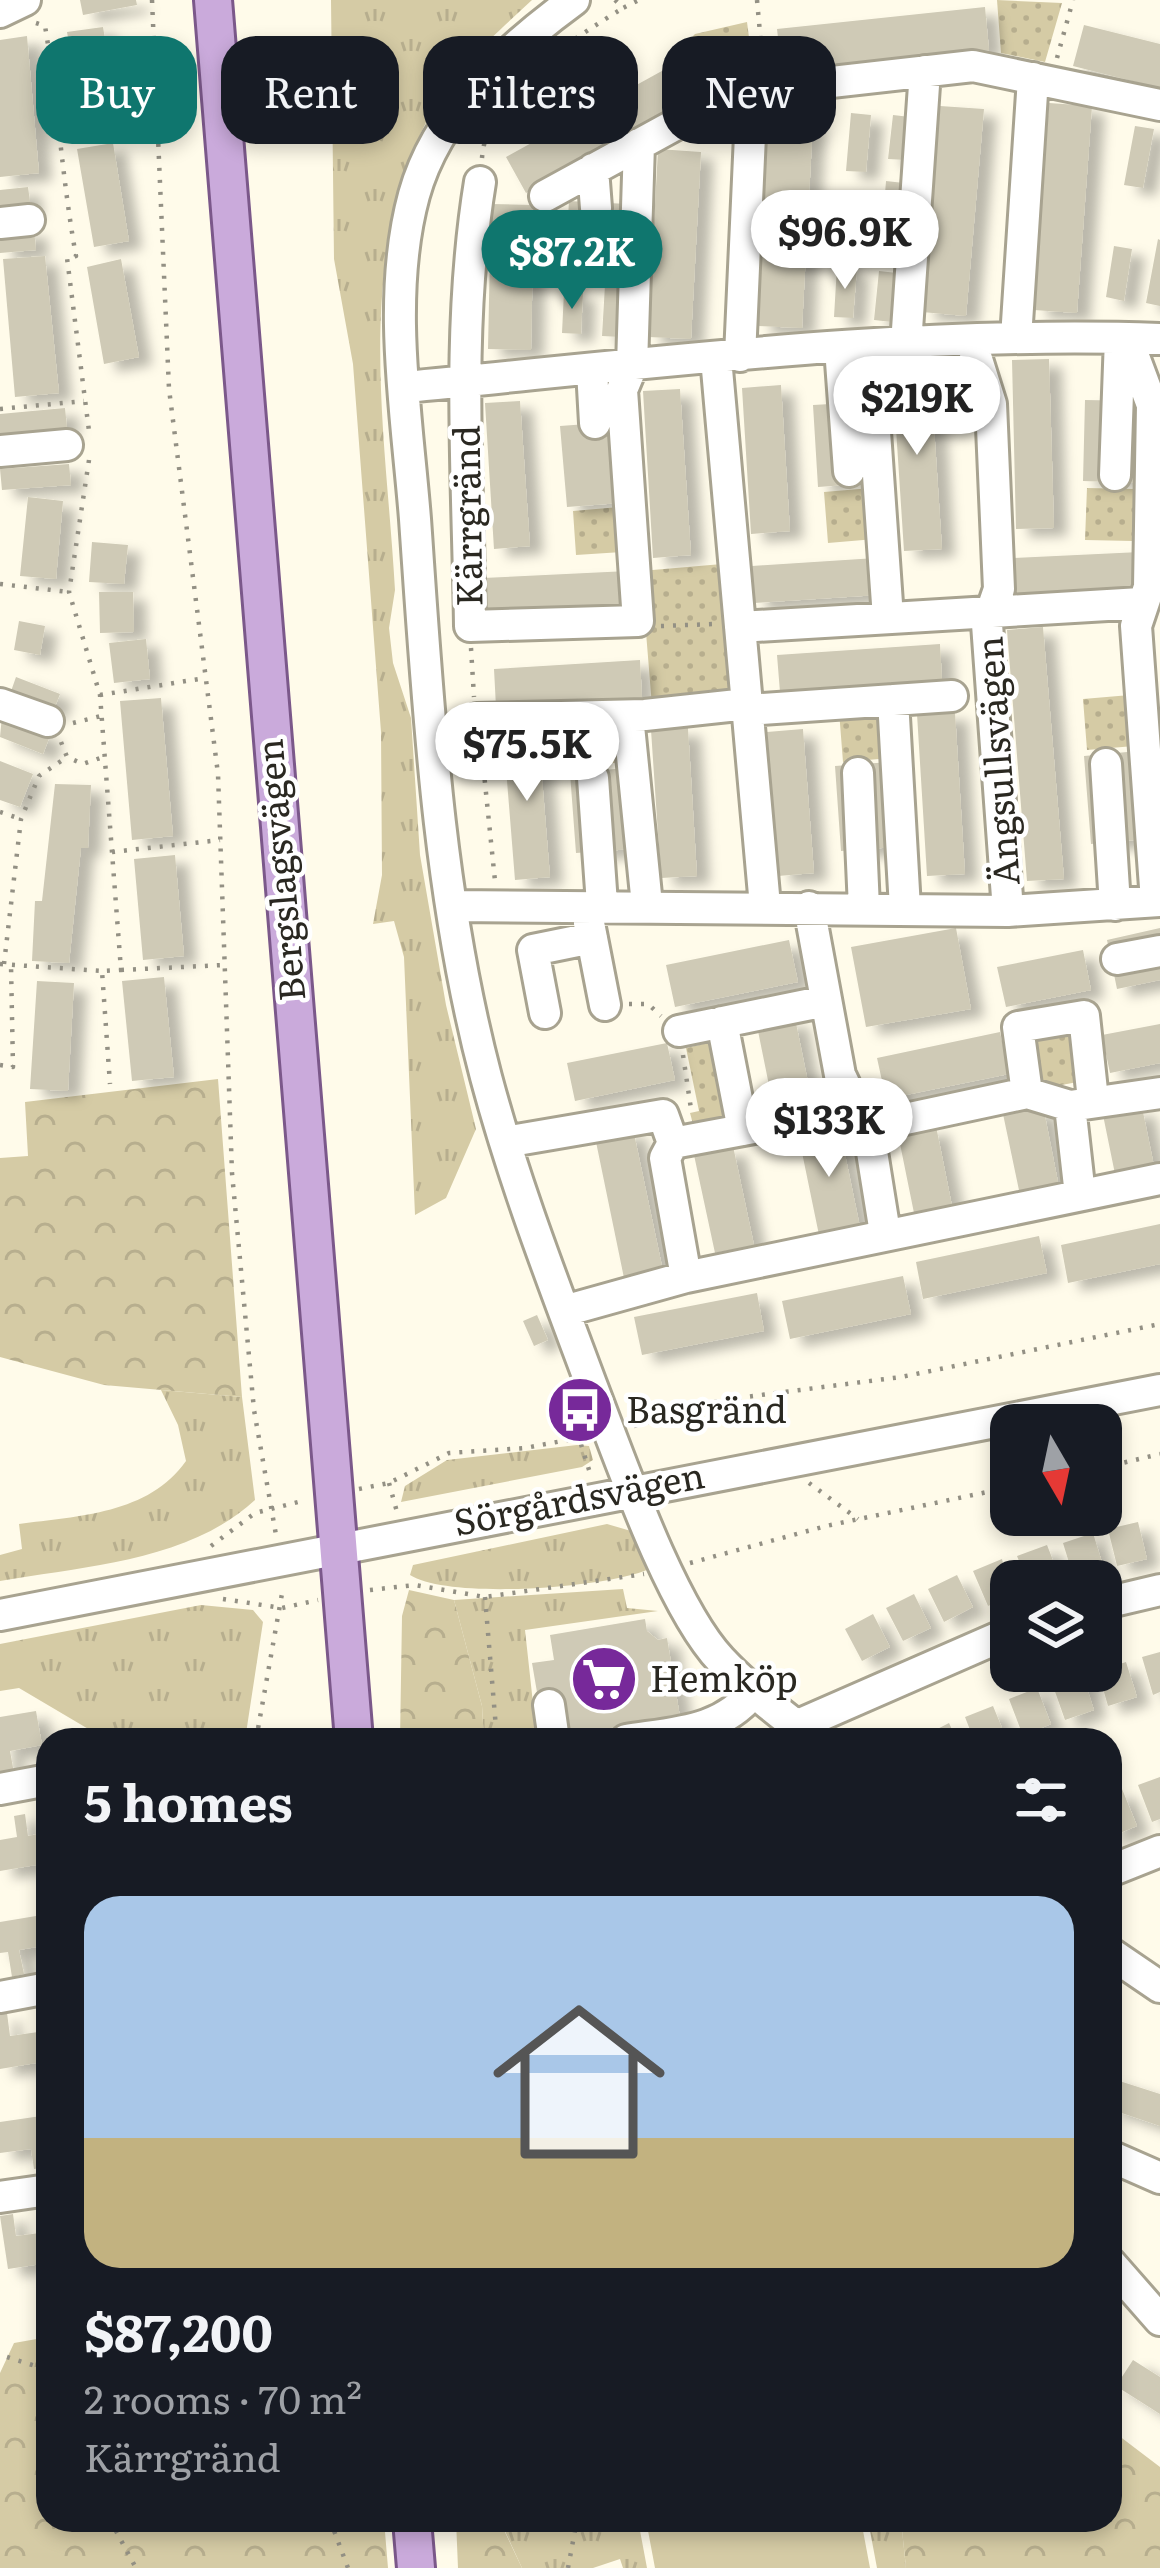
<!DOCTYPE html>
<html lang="en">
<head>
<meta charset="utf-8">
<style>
  :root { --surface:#171b24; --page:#20242c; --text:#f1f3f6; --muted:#9ea1a6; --accent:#0f766e }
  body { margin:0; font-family:Literata,serif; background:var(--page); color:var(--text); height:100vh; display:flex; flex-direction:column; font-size:45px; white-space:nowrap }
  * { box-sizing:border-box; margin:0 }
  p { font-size:39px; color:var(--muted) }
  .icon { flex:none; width:66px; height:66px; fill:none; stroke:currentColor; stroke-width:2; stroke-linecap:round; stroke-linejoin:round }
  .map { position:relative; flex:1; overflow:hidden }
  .panel { position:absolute; left:36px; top:1728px; width:1086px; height:804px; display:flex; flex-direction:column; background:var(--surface); border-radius:36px; box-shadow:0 6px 18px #0003 }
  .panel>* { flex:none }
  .guide { position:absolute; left:36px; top:36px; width:1089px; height:108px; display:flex; gap:24px }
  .needle { width:78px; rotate:171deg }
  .buttons { position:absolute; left:990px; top:1404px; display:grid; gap:24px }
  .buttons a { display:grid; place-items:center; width:132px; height:132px; border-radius:24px; background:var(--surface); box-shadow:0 6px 18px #0003; font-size:60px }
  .price { position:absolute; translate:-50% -102px; padding:0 27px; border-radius:42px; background:#fff; color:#222; font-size:39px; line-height:78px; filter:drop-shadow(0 3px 6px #0008) }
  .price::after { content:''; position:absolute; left:50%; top:72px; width:36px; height:27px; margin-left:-18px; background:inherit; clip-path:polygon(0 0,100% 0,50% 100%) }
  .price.selected { background:var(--accent); color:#fff }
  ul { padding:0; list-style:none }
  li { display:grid; align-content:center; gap:24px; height:636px; padding:0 48px }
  li span { display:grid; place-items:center; height:372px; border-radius:36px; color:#555 }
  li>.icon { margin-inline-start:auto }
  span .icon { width:216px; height:216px; fill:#fffc; stroke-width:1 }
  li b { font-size:51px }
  h2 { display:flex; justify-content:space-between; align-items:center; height:144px; padding:0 48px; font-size:51px }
  .tag { padding:0 42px; border-radius:36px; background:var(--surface); box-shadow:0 6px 18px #0003; font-size:42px; line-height:108px }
  .tag.selected { background:var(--accent); color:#fff }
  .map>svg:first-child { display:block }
</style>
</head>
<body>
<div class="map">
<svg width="1160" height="2568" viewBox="0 0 1160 2568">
  <defs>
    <pattern id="grass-tufts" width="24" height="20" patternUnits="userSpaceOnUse" patternTransform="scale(3)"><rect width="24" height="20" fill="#d5cba5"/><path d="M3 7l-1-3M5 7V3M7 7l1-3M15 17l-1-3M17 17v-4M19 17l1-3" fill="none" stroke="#b7ae8e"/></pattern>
    <pattern id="forest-crowns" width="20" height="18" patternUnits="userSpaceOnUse" patternTransform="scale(3)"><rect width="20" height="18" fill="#d5cba5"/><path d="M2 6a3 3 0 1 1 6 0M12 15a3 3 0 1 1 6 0" fill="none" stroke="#b7ae8e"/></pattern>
    <pattern id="park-dots" width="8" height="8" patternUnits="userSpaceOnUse" patternTransform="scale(3)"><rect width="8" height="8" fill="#d5cba5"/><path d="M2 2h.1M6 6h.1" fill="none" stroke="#b7ae8e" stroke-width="1.8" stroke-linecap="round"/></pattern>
    <filter id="shadow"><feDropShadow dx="13" dy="8" stdDeviation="6" flood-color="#0004"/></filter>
  </defs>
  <rect width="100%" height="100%" fill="#fffbea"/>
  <!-- grass -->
  <path fill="url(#grass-tufts)" d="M331,0h201c-35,33 -76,67 -99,109 -81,148 -47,321 -38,481l-6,38 4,35 18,55 9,137 26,150 30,124 -30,69 -31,17 -11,-258 -10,-36 -21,3 9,-49 -1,-143 -28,-368 -19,-105z
    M161,1390l81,7 13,103c-66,61 -169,66 -255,81v-26l22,-6 -3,-25c59,-8 130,-10 167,-63l-8,-36z
    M577,1445l12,1 4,14 -11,7 -181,35 4,-16 42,-26z
    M607,1524l24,7 18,38c-41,19 -200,31 -239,6l3,-10z
    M623,1589l4,19 31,3 -133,19 12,110h-53l-2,-34 -28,-106z
    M201,1605l52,5 10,12 -18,118h-138l-88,-52 -19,3v-47z
    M508,2520h130l9,48h-24l-3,-9 -27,9h-71l-18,-39z
    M868,2520h33l5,48h-29z"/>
  <!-- forest -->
  <path fill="url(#forest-crowns)" d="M218,1079l24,318 -138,-12 -104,-28v-199l28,-2 -3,-54z
    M409,1590l45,10 28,106 2,34h-84l2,-124z
    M48,2337v183h336l4,48h-388v-195l14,-30z
    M1110,2429l50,38v101h-254l-5,-48h209z
    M456,2520h52l-4,10 18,38h-64z"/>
  <!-- park -->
  <path fill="url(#park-dots)" d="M997,0l65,3 -17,59 -44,-9z
    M747,22l7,54 -41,10 -27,-43 9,-9z
    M871,488l4,51 -47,4 -4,-51z
    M1087,488l47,1 -1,52 -48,-1z
    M619,507l3,45 -46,3 -3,-44z
    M722,564l11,135 -81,7 -11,-135z
    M1130,695l4,51 -47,4 -4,-51z
    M887,707l4,51 -48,4 -4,-51z
    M621,721l4,41 -56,5 -4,-41z
    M1073,1030l10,51 -43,8 -9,-50z
    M712,1042l15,76 -34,6 -3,-11 9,-2 -13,-63z"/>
  <!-- pitch -->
  <path fill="#d5cba5" d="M646,2520h215l9,48h-215z"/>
  <!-- building -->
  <path fill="#cfcab6" filter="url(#shadow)" d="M80,0h56l1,5 -54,10z
    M985,7l4,43 -207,22 -5,-43z
    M1084,25l76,19v44l-87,-22z
    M103,27l16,96 -35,6 -17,-97z
    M27,36l12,137 -39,4v-137z
    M689,56l20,36 -183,101 -20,-36z
    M1049,103l43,3 -15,207 -43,-3z
    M940,106l44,3 -18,207 -44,-4z
    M851,113l20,2 -5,57 -20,-1z
    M893,115l17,2 -4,43 -18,-1z
    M768,119l45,3 -11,206 -44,-2z
    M1135,126l19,3 -11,59 -19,-3z
    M113,143l16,98 -35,6 -17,-98z
    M658,149l43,3 -10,187 -43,-2z
    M886,181l18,2 -4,50 -18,-2z
    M28,187l3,22 -31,3v-22z
    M569,201l19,1 -4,67 -19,-1z
    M609,203l18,1 -2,42 -18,-1z
    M491,204l43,1 -3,145 -43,-1z
    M34,229l2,21 -36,3v-21z
    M1158,239l2,1v66l-14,-3z
    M1114,246l18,3 -8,52 -18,-4z
    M45,256l14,137 -44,4 -12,-138z
    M121,259l18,98 -35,7 -17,-97z
    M837,266l20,2 -4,50 -19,-1z
    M606,268l18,1 -4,68 -18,-1z
    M879,271l18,2 -5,49 -18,-2z
    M564,291l19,1 -2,42 -19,-1z
    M1049,359l5,169 -38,1 -4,-169z
    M930,364l12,185 -38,2 -12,-184z
    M781,385l9,146 -39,3 -9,-146z
    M680,389l11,166 -38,3 -10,-167z
    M1085,400l54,1 -3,82 -53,-2z
    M520,401l10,145 -36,3 -9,-146z
    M866,402l6,81 -54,4 -5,-82z
    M65,408l2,20 -67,7v-21z
    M614,422l6,81 -53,4 -7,-81z
    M69,464l2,21 -69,5 -2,-21z
    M28,497l35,4 -7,78 -36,-3z
    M92,542l36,3 -4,39 -35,-2z
    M1140,552l2,38 -127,6 -1,-38z
    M876,558l2,37 -124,8 -2,-37z
    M628,571l2,37 -145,8 -2,-38z
    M99,592h34l1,40 -34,1z
    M19,621l26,5 -5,29 -26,-5z
    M1043,627l21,252 -37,2 -20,-251z
    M146,639l4,40 -36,4 -5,-40z
    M940,644l2,37 -162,11 -3,-37z
    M640,660l2,38 -146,9 -2,-38z
    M16,677l44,17 -8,20 -43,-17z
    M161,698l12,138 -41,4 -12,-139z
    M955,712l10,162 -38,2 -10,-162z
    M2,716l48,20 -7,18 -43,-17z
    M538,728l12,149 -35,3 -12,-149z
    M688,728l9,148 -36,2 -10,-148z
    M803,729l11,144 -36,3 -11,-144z
    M1138,751l7,88 -54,5 -7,-88z
    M0,761l33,13 -13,33 -20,-7z
    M890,762l5,85 -54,4 -6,-85z
    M626,768l6,81 -56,4 -6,-80z
    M55,784l36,1 -3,63h-7l-12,115 -37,-2 3,-60h7z
    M175,855l9,101 -41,4 -9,-101z
    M956,928l15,81 -105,18 -15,-80z
    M1160,928v52l-43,9 -10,-49z
    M789,940l9,42 -123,25 -9,-42z
    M1083,950l8,40 -85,17 -9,-40z
    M164,977l10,100 -42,4 -10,-100z
    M37,981l37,2 -6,108 -38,-2z
    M795,1018l17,84 -38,8 -17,-84z
    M1160,1024v39l-50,10 -8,-38z
    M1000,1032l9,42 -123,25 -9,-41z
    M667,1043l8,37 -100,21 -8,-38z
    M1043,1106l16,81 -39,8 -17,-81z
    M1142,1107l12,59 -39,8 -12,-59z
    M839,1125l21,102 -41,8 -21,-102z
    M936,1126l16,80 -38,7 -16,-79z
    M633,1129l30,142 -39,7 -29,-141z
    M733,1146l21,99 -39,8 -21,-98z
    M1160,1224v40l-92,19 -7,-38z
    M1039,1236l8,37 -124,26 -7,-37z
    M903,1276l8,38 -121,25 -8,-38z
    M757,1293l7,38 -122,24 -8,-38z
    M537,1315l11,25 -14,6 -11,-25z
    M1138,1522l9,37 -30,7 -9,-37z
    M1093,1533l11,36 -30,10 -11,-36z
    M1047,1545l14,36h-34l-10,-25z
    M1002,1559l9,38 -23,9 -15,-35z
    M957,1575l16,32 -29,15 -16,-33z
    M914,1594l17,34 -28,13 -17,-33z
    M873,1614l17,33 -28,14 -17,-32z
    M645,1619l2,12 11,9 9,-2 13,79 -115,18 -27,-37 -6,-35 22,-3 -4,-25z
    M1160,1652v40l-7,3 -11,-38z
    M1126,1662l11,35 -29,9 -10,-35z
    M1082,1673l12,37 -29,10 -13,-37z
    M1037,1688l14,36 -28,12 -14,-37z
    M993,1706l14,34h-33l-9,-23z
    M36,1711l6,34 -32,6 4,22 -14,2v-58z
    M949,1723l8,17h-41z
    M1160,1777v42l-8,3 -14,-37z
    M1122,1789l15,37 -27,11v-43z
    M25,1814l3,22 20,-4v31l-48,8v-31l17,-3 -3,-21z
    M48,1914v31l-29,5 5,24 -12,3 -4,-25 -8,1v-31z
    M48,2005v56l-48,8v-55l7,-1 3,23 35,-5 -4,-25z
    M1110,2078l50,16v32l-50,-17z
    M48,2115v52l-14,2 -3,-20 -31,4v-31z
    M13,2214l3,22 32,-4v31l-40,6 -8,-53z
    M1133,2360l27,17v37l-44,-28z"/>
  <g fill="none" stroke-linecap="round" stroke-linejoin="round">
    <!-- minor casing -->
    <g stroke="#a8a390" stroke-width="36">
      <path id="minor" d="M574,0c-67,49 -137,112 -160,195 -28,102 -7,221 1,324 13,186 23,377 71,558 28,105 67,205 105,307 28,72 79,222 130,276 27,29 62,56 94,80
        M0,12l25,-12
        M593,169l3,39
        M480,182c-24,147 -12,296 -10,444l168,-5 -16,-231 10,-24 7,-222
        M545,196l179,-98 28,-7 221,-25 187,39
        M0,223l29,-3
        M1016,338l17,-260
        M1127,338l25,67 -3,182 -13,39 20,275
        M971,340l20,64 8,185 -12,35 21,287
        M906,344l19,-273
        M869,346l19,272
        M840,348l9,123
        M740,356l12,-265
        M716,358l49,548
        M592,370l3,53
        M405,387c250,-24 504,-57 755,-48
        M0,451l67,-6
        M1115,475l5,-137
        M740,627l401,-24
        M893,700l12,208
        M0,704l48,17
        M747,710l205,-14
        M628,716l19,189
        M477,719l168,-4 102,-11
        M1106,764l9,141
        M858,773l6,135
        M593,778l9,126
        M452,906l556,5 152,-10
        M809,907l31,168 16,34
        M589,923l16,82
        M1117,959l43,-8
        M545,1013l-12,-63 59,-12
        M722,1022l21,108
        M679,1031l147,-30
        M1027,1093l-9,-66 66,-11 9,84
        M1070,1106l10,89
        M868,1127l17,106
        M505,1142l158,-27 10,28 183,-34 12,18 159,-34 43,13 90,-13
        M673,1143l-8,15 21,119
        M564,1311l122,-34 474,-98
        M1101,1604l59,-14
        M0,1615l1160,-225
        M549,1705l5,35
        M796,1726l215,-94
        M626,1740c51,-8 96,-8 129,-50
        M0,1789l48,-9
        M1110,1871l50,-20
        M1110,1953l50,34
        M0,1997l48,-9
        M1110,2156l50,22
        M0,2197l48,-7
        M1110,2263l50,57"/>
    </g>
    <!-- major casing -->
    <g stroke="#7b588a" stroke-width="42">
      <path id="major" d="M213,0l141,1740
        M412,2520l4,48"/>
    </g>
    <!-- path -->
    <path stroke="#939084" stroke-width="4.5" stroke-dasharray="3 9" stroke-linecap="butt" d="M152,0l17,389 49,385 14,399 22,237 22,125
      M615,0l8,8 16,-8
      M757,0l6,66
      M36,23l9,3c13,77 17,153 31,230l-9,2 22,173
      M1057,58l16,-58
      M482,158c5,-67 90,-118 141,-150
      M0,409l84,-8
      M89,460l-20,132 31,103 21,275 -19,1 8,113
      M0,584l69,8
      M661,626l54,-2
      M471,648l3,49
      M100,695l105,-17
      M73,723l28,-7
      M61,742l6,15 16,7 20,-7
      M481,744l14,137
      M0,812l21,7
      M112,852l108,-12
      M0,964l102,7
      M4,964l17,-145 18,-43 28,-19
      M121,970l102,-5
      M629,1004h19l13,12
      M683,1055l8,54
      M0,1065l13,2 -2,-102
      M563,1387l27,86
      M634,1426l88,-26 179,-23 259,-53
      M1101,1468l59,-14
      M389,1483l8,29
      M809,1483l49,36
      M359,1489l30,-6 60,-30 76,-5 53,-10
      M211,1546l44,-33 51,-13
      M690,1563l136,-37 185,-39
      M370,1590l45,-5 70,12 159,-23
      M485,1597l12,143
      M223,1599l59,9 36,-8
      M256,1740l27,-152
      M7,2357l41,13
      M110,2520l26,48
      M330,2520l18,48
      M568,2568l9,-48"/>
    <!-- minor -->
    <use href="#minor" stroke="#fff" stroke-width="30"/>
    <!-- major -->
    <use href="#major" stroke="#caaadb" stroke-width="36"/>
  </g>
  <!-- icons -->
  <defs>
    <g id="bus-disc" transform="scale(3.45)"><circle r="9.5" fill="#77299a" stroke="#fff"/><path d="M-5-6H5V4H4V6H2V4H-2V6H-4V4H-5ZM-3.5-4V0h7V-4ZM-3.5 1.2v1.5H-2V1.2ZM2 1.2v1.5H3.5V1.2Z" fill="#fff"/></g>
    <g id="supermarket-disc" transform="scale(3.45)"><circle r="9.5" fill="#77299a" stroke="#fff"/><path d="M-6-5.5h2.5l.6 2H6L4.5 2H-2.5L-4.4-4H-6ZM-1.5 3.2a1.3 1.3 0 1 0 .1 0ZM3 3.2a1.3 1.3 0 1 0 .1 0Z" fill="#fff"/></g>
  </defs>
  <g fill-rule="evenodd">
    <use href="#bus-disc" x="580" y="1410"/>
    <use href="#supermarket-disc" x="604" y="1679"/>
  </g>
  <g text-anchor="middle" stroke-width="9" stroke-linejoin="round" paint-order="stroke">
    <!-- street labels -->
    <g font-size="36" fill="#2a2821" stroke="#fff">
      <text transform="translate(468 516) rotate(-91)" y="13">Kärrgränd</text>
      <text transform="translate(998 761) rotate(-94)" y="13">Ängsullsvägen</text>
      <text transform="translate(281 870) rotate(-95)" y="13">Bergslagsvägen</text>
      <text transform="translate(579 1499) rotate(-11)" y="13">Sörgårdsvägen</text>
    </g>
    <!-- poi labels -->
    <g font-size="36" fill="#2a2821" stroke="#fff" text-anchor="start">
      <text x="626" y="1423">Basgränd</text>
      <text x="650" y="1692">Hemköp</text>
    </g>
  </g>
</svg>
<div class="buttons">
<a><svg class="needle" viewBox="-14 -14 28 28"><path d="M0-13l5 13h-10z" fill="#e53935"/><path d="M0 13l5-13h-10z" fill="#9ea1a6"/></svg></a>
<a><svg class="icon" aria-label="layers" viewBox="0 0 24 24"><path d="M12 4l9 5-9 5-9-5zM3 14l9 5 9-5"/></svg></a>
</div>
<b class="price" style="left:845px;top:292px">$96.9K</b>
<b class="price selected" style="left:572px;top:312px">$87.2K</b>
<b class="price" style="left:917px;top:458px">$219K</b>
<b class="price" style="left:527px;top:804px">$75.5K</b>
<b class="price" style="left:829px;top:1180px">$133K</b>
<div class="guide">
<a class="tag selected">Buy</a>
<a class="tag">Rent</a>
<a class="tag">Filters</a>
<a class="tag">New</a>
</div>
<section class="panel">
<h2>5 homes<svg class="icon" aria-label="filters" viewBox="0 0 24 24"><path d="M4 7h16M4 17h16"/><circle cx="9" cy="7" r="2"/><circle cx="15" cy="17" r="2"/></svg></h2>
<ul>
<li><span style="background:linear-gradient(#a9c7e8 65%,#c2b280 0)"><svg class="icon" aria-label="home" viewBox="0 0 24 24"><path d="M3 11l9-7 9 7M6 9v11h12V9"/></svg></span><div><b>$87,200</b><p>2 rooms · 70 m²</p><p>Kärrgränd</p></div></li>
</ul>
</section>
</div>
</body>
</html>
